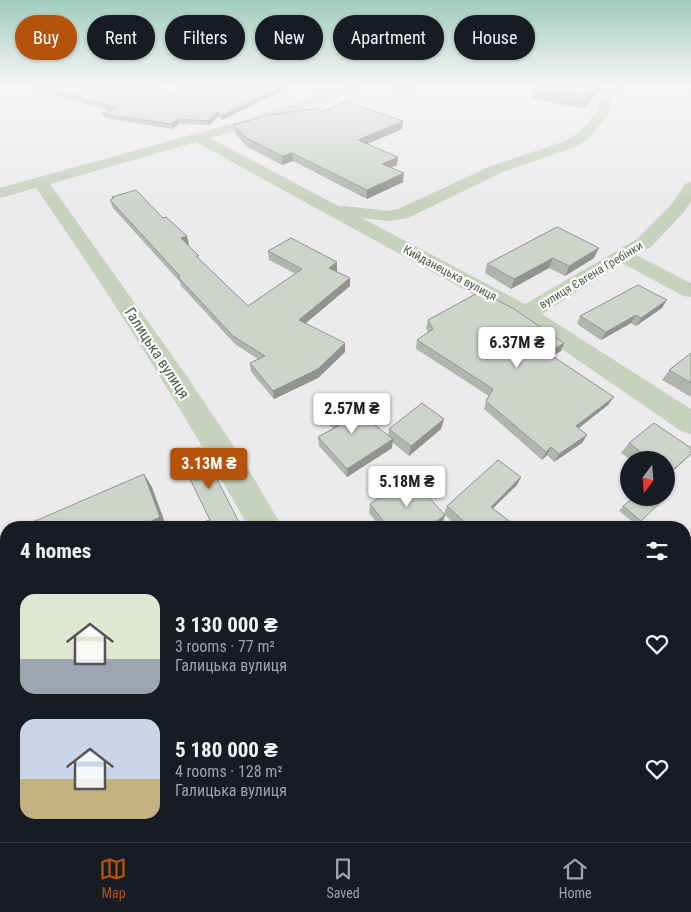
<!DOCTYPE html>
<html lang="en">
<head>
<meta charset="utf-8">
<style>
  :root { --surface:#171b24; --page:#242831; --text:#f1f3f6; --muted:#9ea1a6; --line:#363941; --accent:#b45309 }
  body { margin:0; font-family:"Roboto Condensed",sans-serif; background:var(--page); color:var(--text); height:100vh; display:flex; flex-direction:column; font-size:19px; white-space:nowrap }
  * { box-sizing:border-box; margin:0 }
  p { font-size:16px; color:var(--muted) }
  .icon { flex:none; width:28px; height:28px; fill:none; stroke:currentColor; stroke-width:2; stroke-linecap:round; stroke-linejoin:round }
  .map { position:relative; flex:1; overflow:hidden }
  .sheet { position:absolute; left:0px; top:521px; width:691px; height:321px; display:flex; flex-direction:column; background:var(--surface); border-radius:20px 20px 0 0; box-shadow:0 1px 4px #0004 }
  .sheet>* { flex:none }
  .hud { position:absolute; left:15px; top:15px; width:661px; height:45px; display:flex; gap:10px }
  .needle { width:32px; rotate:196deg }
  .buttons { position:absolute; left:620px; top:451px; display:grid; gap:10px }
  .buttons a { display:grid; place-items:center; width:55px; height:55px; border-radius:50%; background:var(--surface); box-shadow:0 1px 4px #0004; font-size:25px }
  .price { position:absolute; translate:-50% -42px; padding:0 11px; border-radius:5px; background:#fff; color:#222; font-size:16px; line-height:32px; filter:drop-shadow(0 1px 2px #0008) }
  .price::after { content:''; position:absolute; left:50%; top:30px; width:15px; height:11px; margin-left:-8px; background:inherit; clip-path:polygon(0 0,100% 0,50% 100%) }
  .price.on { background:var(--accent); color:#fff }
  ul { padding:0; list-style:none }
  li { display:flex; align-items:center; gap:15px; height:125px; padding:0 20px }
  li span { display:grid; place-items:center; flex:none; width:140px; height:100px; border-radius:15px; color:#555 }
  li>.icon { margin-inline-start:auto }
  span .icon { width:60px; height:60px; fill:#fffc; stroke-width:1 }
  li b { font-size:21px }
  h2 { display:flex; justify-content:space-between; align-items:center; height:60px; padding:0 20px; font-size:21px }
  .chip { padding:0 18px; border-radius:22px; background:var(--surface); box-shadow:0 1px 4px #0004; font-size:18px; line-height:45px }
  .chip.on { background:var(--accent); color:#fff }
  .dock { display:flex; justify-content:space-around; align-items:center; height:70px; border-top:1px solid var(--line); background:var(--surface); font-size:14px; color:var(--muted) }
  .dock a { display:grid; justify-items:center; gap:2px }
  .dock .on { color:var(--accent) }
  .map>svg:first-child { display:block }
</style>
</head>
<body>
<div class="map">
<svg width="691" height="842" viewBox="0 0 691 842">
  <rect width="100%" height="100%" fill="#ebebee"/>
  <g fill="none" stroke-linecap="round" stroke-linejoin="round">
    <!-- minor -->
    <path fill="#c7d2bd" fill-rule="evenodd" d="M134,85h20l26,6 2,3 -6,4 -40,-11z
      M348,85h18l-2,2 -113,40 -41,11 130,69 5,-1 43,5 10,-2 93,-43 74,-25 16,-10 17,-20 2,-14 14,-11h8l2,2 -14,13v10l-19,26 -16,10 -72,25 -95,46 -20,3 -26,-3 163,86 112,-65 34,-34 14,-21 6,-2v19l-7,11 -33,35 -15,8 55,28v14l-8,-1 -61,-33 -80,51 149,95v25l-10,-3 -163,-112 -322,-177 -146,42 136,191 57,85 40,68h-34c-66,-117 -136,-230 -213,-340l-36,10v-10l241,-67z
      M453,836h48l3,6h-49z"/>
  </g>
  <!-- wall -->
  <path fill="#b0b6ae" d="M28,85h109l37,10 8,-4 -2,-2 -17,-4h116l4,5 -61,30 -4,-4 -9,9 -30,-1 -7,5 -68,-11 -2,-4 8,-3 -68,-20z
    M385,85h31l-8,6z
    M602,85l-18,24 -53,-10 3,-12z
    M322,112l80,17 -35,15 30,21 -6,3 12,14 -36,17 -74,-38 -11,4 -36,-19 -11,-13 -2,-8z
    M112,197l51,21 26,26 -1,1 11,14 49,47 48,-32 -27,-14 -1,-9 69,11v9l13,15 -44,37 39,29 -27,26 -44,21 -23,-27 -1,-9 8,-4 -23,-15 -54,-58 -1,-4 -67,-74 -3,-8 3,-1z
    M557,227l37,31 -29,18 -16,-8 -38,21 -26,-16 2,-9z
    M662,308l-26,18 -5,-3 -30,17 -24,-16 3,-8z
    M428,320l136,23 -3,8 -9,5 56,49 -29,23 8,7 -5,8 -28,19 -7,-7 -5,5 -58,-51 2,-8 3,-5 -73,-47 1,-9 11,-8 -2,-4z
    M691,353v44l-29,-17 7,-10z
    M322,411l66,25 1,-7 55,-10 -3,10 -32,27 -17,-14v6l-45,29 -28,-31 -1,-9 15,-9 -11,-8z
    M629,443l62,11 -25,23v-17h-35l-10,-7z
    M521,477l-4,8 -24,23 25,20h-59l-15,-14 3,-8z
    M662,501l-25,24 -18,-14 4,-5z
    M370,504l75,11 -3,9 -6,4h-55l-12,-15z
    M691,666v51l-4,-45z
    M685,798h5l1,44h-45l4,-6h35z"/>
  <!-- shaded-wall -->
  <path fill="#90948d" d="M410,85h6l-8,6v-4z
    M597,85h5l-18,24 4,-13z
    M283,86v4l-61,30 -1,-4z
    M218,112v4l-9,9 -1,-4z
    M178,119l1,5 -7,5 -1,-5z
    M403,121l-1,8 -44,19v-8z
    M292,153l1,8 -11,4v-9z
    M398,157l-1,8 -16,7 1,-8z
    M404,173l-1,9 -36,17v-9z
    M187,236l2,8 -6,2 -2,-8z
    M599,248l-5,10 -29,18 4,-10z
    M553,258l-4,10 -38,21 3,-10z
    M337,262v9l-8,5v-8z
    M350,278v8l-50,42 -1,-8z
    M667,300l-5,8 -26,18 5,-8z
    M636,315l-5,8 -30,17 5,-8z
    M345,343v9l-27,26 -44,21 -1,-8z
    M564,343l-3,8 -17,11 4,-9z
    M614,397l-6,8 -37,29 5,-8z
    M444,419l-3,10 -32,27 2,-10z
    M587,435l-5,8 -28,19 5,-8z
    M393,439l-1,9 -45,29v-8z
    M551,447l-4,8 -5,5 4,-8z
    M691,454l-6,6 -19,17v-1z
    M144,474l8,13 15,41h-30z
    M521,477l-4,8 -30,29 4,-7z
    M445,515l-3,9 -6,4h-9z
    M6,588v17l-6,3v-17z
    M6,711v9l-6,4v-9z"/>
  <!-- building -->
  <path fill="#cdd4ca" stroke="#90948d" d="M36,85h101l37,10 9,-5 -3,-5 103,1 -62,30 -3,-4 -10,9 -30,-2 -7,5 -69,-10 14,-6z
    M536,85h61l-9,11 -54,-9z
    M345,101l58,20 -45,19 40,17 -16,7 22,9 -37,17 -75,-37 -10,3 -37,-19 -12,-12 32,-9 52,-8 5,4z
    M136,190l27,28 3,-1 21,19 -6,2 18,18h-3l52,50 54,-37 -34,-18 23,-13 46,24 -8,6 21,10 -51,42 46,23 -27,26 -45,22 -23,-28 15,-7 -32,-20 -55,-59 2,-1 -70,-76 4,-2 -2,-1z
    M557,227l42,21 -30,18 -16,-8 -39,21 -27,-15z
    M638,285l29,15 -26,18 -5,-3 -30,17 -26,-16z
    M481,291l33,18 50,34 -16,10 66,44 -38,29 11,9 -28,19 -8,-7 -5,5 -60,-51 7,-12 -76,-49 16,-11 -5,-9z
    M691,353v30l-22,-13z
    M339,398l54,41 -46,30 -29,-32 22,-12 -18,-14z
    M422,403l22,16 -33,27 -22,-17z
    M654,423l37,25v6l-25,22v-16h-26l-3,-2 5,-5 -13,-10z
    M201,448l41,80h-33l-3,-7 4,-1 -34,-70z
    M498,460l23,17 -30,30 27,21h-47l-24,-22z
    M144,474l16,43 -23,11h-118z
    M411,478l34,37 -18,13h-38l-19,-24z
    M633,498h24l5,3 -21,20 -18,-15z
    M6,533v55l-6,3v-55z
    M685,670l6,6v41l-6,9z
    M6,673v38l-6,4v-38z
    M690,798l1,1v43h-30l4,-6h20v-31z"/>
  <!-- sky -->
  <linearGradient id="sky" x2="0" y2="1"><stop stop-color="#a0ccbe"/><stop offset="0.42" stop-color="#f6f6f7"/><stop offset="1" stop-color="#f6f6f7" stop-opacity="0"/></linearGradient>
  <rect width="691" height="203" fill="url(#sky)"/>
  <g text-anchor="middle" stroke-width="4.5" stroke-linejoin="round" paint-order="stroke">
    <!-- far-street labels -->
    <g font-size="12" fill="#4e5943" stroke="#fff">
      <text transform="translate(450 273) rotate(28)" y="4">Кийданецька вулиця</text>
      <text transform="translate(591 275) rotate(-31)" y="4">вулиця Євгена Гребінки</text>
    </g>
    <!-- street labels -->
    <g font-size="15" fill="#4e5943" stroke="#fff">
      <text transform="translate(157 353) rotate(57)" y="5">Галицька вулиця</text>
    </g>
  </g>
</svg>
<div class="buttons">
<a><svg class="needle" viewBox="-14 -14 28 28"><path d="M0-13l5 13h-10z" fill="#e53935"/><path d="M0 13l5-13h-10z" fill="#9ea1a6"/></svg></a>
</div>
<b class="price" style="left:517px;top:369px">6.37M ₴</b>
<b class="price" style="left:352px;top:435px">2.57M ₴</b>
<b class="price on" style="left:209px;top:490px">3.13M ₴</b>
<b class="price" style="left:407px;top:508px">5.18M ₴</b>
<div class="hud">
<a class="chip on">Buy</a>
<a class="chip">Rent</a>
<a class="chip">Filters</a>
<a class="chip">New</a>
<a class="chip">Apartment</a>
<a class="chip">House</a>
</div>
<section class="sheet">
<h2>4 homes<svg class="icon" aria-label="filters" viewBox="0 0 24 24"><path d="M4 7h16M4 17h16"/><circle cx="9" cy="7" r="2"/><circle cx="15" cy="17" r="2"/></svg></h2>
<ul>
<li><span style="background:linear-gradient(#dfe7d0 65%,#9aa5b1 0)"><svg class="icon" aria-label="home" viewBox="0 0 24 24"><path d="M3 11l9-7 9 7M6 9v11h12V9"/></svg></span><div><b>3 130 000 ₴</b><p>3 rooms · 77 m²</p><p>Галицька вулиця</p></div><svg class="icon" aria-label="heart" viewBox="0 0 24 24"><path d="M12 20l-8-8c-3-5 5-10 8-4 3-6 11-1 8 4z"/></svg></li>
<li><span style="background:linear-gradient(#c9d6e8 60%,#c2b280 0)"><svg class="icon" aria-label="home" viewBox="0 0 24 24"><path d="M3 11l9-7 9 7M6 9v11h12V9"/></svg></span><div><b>5 180 000 ₴</b><p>4 rooms · 128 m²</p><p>Галицька вулиця</p></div><svg class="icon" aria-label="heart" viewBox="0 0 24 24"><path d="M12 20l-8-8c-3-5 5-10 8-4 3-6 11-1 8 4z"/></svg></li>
</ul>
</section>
</div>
<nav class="dock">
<a class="on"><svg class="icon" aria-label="map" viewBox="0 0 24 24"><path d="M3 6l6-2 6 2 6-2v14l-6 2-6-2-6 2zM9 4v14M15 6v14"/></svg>Map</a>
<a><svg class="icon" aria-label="saved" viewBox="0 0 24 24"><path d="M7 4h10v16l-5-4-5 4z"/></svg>Saved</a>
<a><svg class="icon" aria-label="home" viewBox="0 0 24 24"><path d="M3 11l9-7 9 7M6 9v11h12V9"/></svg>Home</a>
</nav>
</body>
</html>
